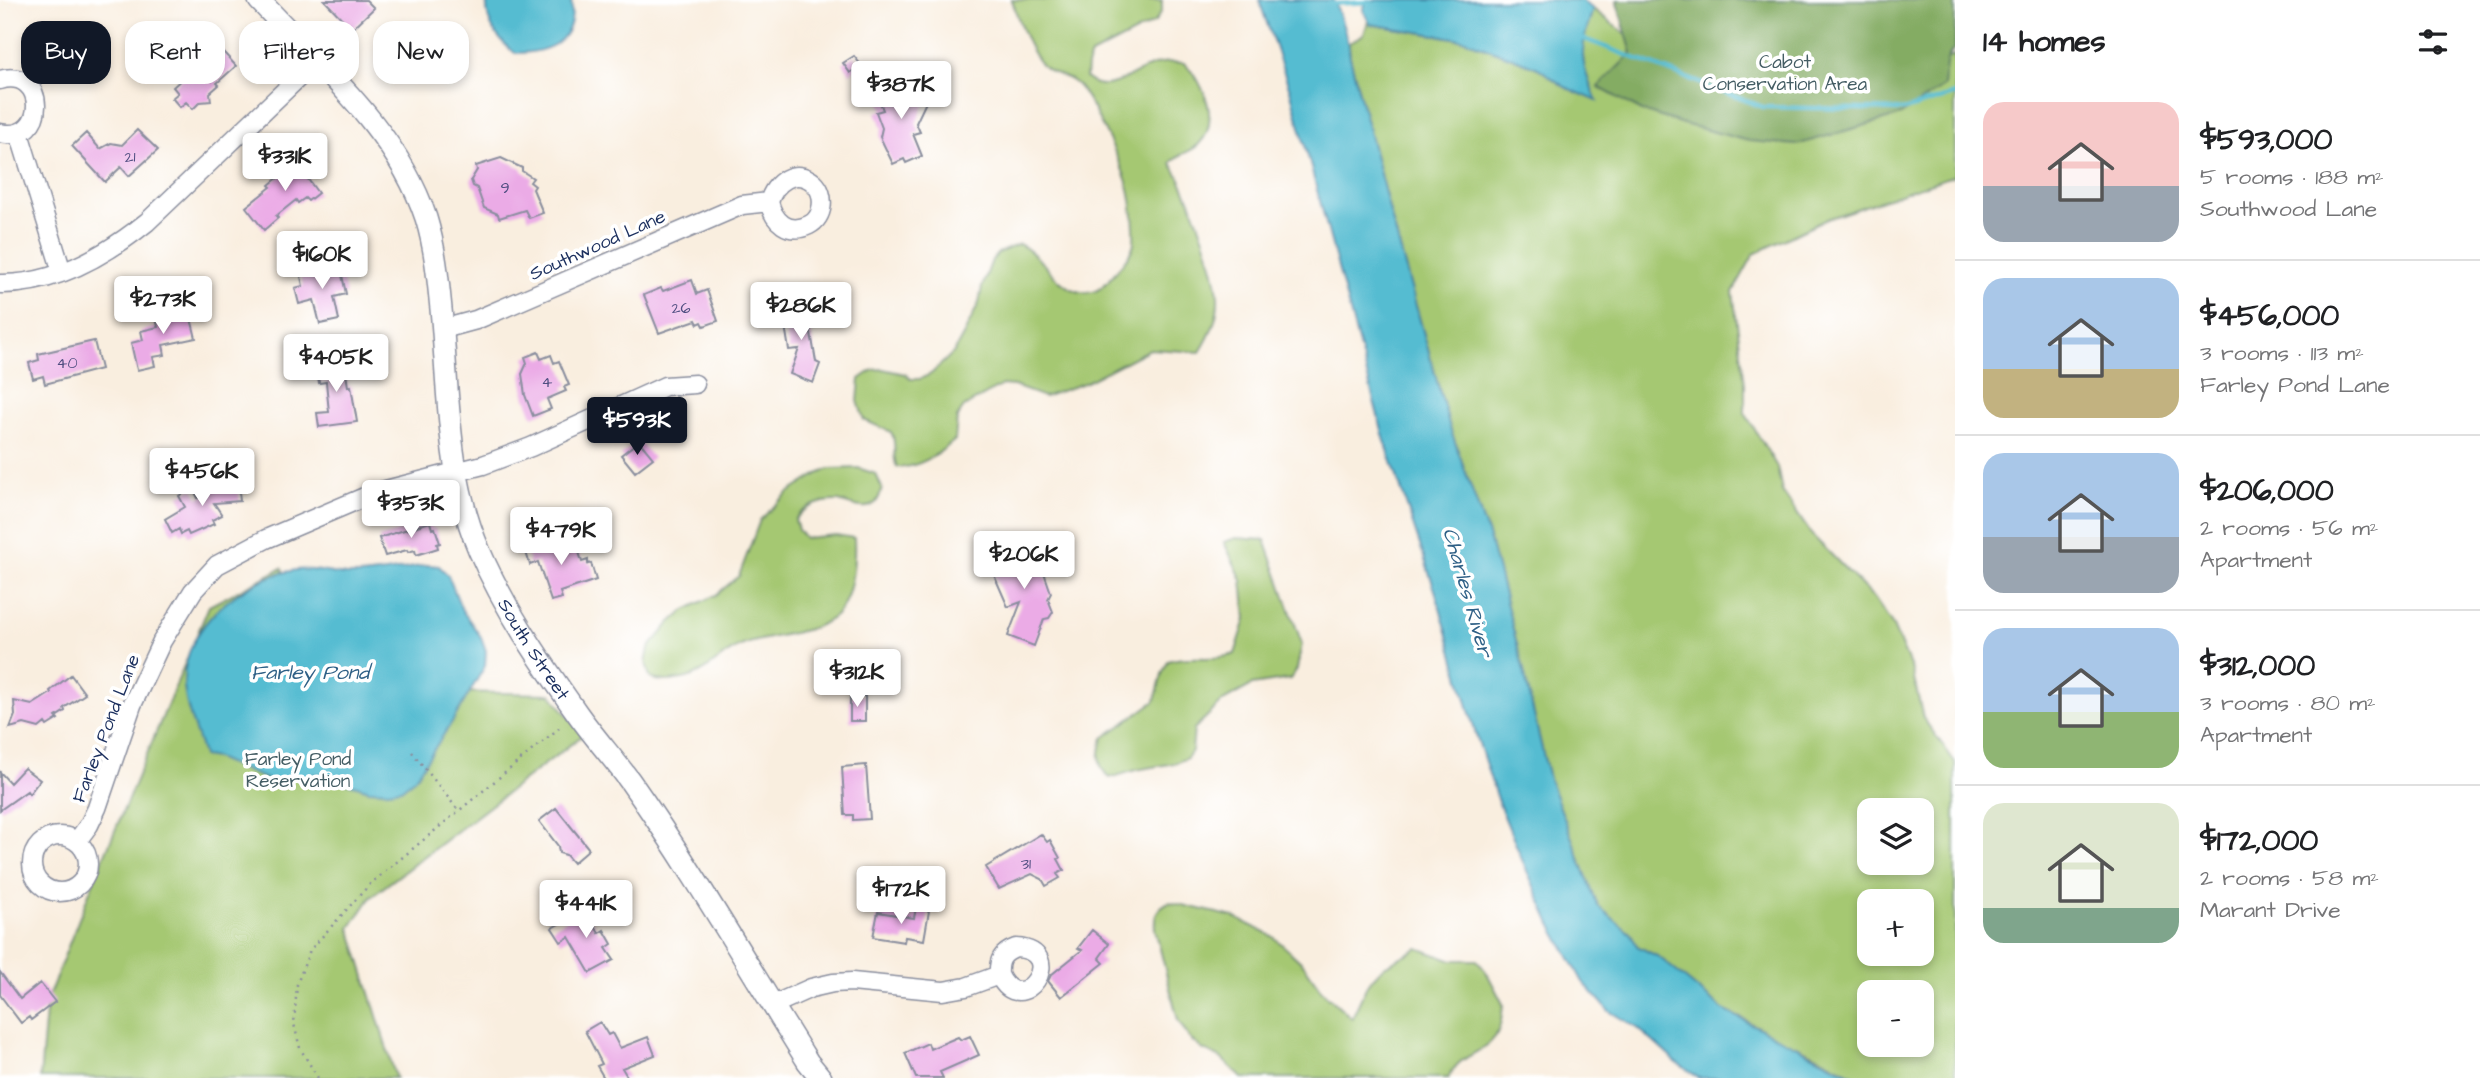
<!DOCTYPE html>
<html lang="en">
<head>
<meta charset="utf-8">
<style>
  :root { --surface:#fff; --page:#f2f2f2; --text:#202124; --muted:#757577; --line:#e0e0e0; --accent:#111827 }
  body { margin:0; font-family:"Architects Daughter",sans-serif; background:var(--page); color:var(--text); height:100vh; display:flex; flex-direction:column; font-size:26px; white-space:nowrap }
  * { box-sizing:border-box; margin:0 }
  p { font-size:23px; color:var(--muted) }
  .icon { flex:none; width:38px; height:38px; fill:none; stroke:currentColor; stroke-width:2; stroke-linecap:round; stroke-linejoin:round }
  .map { position:relative; flex:1; overflow:hidden }
  .drawer { display:flex; flex-direction:column; background:var(--surface); width:525px }
  .drawer>* { flex:none }
  .hud { position:absolute; left:21px; top:21px; width:665px; height:63px; display:flex; gap:14px }
  .tools { position:absolute; left:1857px; top:798px; display:grid; gap:14px }
  .tools a { display:grid; place-items:center; width:77px; height:77px; border-radius:14px; background:var(--surface); box-shadow:0 4px 10px #0003; font-size:35px }
  .price { position:absolute; translate:-50% -60px; padding:0 16px; border-radius:7px; background:#fff; color:#222; font-size:23px; line-height:46px; filter:drop-shadow(0 2px 4px #0008) }
  .price::after { content:''; position:absolute; left:50%; top:42px; width:21px; height:16px; margin-left:-10px; background:inherit; clip-path:polygon(0 0,100% 0,50% 100%) }
  .price.active { background:var(--accent); color:#fff }
  ul { padding:0; list-style:none }
  li { display:flex; align-items:center; gap:21px; height:175px; padding:0 28px }
  li+li { border-top:2px solid var(--line) }
  li span { display:grid; place-items:center; flex:none; width:196px; height:140px; border-radius:21px; color:#555 }
  li>.icon { margin-inline-start:auto }
  span .icon { width:84px; height:84px; fill:#fffc; stroke-width:1 }
  li b { font-size:30px }
  h2 { display:flex; justify-content:space-between; align-items:center; height:84px; padding:0 28px; font-size:30px }
  .chip { padding:0 24px; border-radius:21px; background:var(--surface); box-shadow:0 4px 10px #0003; font-size:24px; line-height:63px }
  .chip.active { background:var(--accent); color:#fff }
  main { display:flex; flex:1; min-height:0 }
  .map>svg:first-child { display:block }
</style>
</head>
<body>
<main>
<div class="map">
<svg width="1955" height="1078" viewBox="0 0 1955 1078">
  <rect width="100%" height="100%" fill="#fff"/>
  <filter id="ink" filterUnits="userSpaceOnUse"><feTurbulence type="fractalNoise" baseFrequency=".0143" numOctaves="2"/><feDisplacementMap in="SourceGraphic" scale="14" xChannelSelector="R" yChannelSelector="G"/><feConvolveMatrix kernelMatrix="1 2 1 2 8 2 1 2 1" color-interpolation-filters="sRGB"/></filter>
  <filter id="wash" filterUnits="userSpaceOnUse"><feTurbulence type="fractalNoise" baseFrequency=".00686" numOctaves="4" result="noise"/><feDisplacementMap in="SourceGraphic" scale="28" xChannelSelector="R" yChannelSelector="G"/><feGaussianBlur stdDeviation="1.57" result="paint"/><feColorMatrix in="noise" values="0 0 0 0 0 0 0 0 0 0 0 0 0 0 0 0 0 1.4 0 .05"/><feComposite in="paint" operator="in"/></filter>
  <g filter="url(#wash)">
    <rect width="100%" height="100%" fill="#f9eedf"/>
    <!-- green -->
    <path fill="#a5c872" stroke="#607c68" stroke-width="2" fill-rule="evenodd" d="M1012,0h150v11l-7,11 -64,33 -4,11 -1,12c21,20 49,-8 71,-14 9,-3 18,-2 27,-1 20,19 37,59 15,81 -8,9 -21,9 -28,19 17,26 45,102 47,133 1,20 -7,39 -18,56l-50,-3 -66,34 -40,14 -30,-11 -12,-1 -38,22 -7,10 -2,23c-15,13 -37,29 -58,27 -6,-12 1,-23 -6,-35l-27,-12 -6,-19 2,-22 13,-9 10,-1 22,5 6,5h9l11,-5 23,-22 11,-20 14,-29 3,-16 10,-27 6,-7 21,-9c24,11 34,42 62,48 19,4 26,-11 37,-23 6,-8 15,-17 16,-27 1,-12 -2,-41 -5,-53 -6,-23 -37,-89 -53,-105 -10,-10 -27,-9 -36,-21 -14,-18 -21,-42 -28,-63z
      M1768,0l150,68 37,-13v120l-128,44 -73,35 -21,38 12,92v29l32,54 5,24 29,43 63,64 19,28 19,44 11,48 32,44v316h-96l-47,-25 -31,-13 -36,-20 -22,-10 -64,-53 -22,-11 -6,-12 -33,-28 -49,-127 -27,-116 -32,-122 -40,-113 -61,-219 -39,-152 -1,-14 15,-9 4,-13 2,3 96,16 72,28 27,19 31,13c-17,-41 -17,-49 -3,-91l55,42zM1869,810h53v53h-53zM1869,901h53v53h-53zM1869,992h53v53h-53z
      M858,468l18,6 6,14c-2,7 -4,15 -11,18 -11,4 -23,-3 -33,-5 -16,-1 -35,6 -43,19l3,10 7,8 31,-3 18,3c1,23 -1,61 -19,78 -20,18 -67,19 -92,29 -21,8 -34,27 -56,33 -13,3 -25,5 -37,0l-4,-15 3,-15 21,-25 15,-13 31,-15 23,-19 21,-56 28,-27 30,-19 11,-5z
      M1236,538l29,2 37,104 -5,25 -7,10 -38,6 -29,16 -29,28 -2,22 -5,7 -12,5 -39,7 -26,8c-14,-11 -11,-25 -7,-40l52,-37 7,-27 6,-13c22,-7 45,1 67,-7l11,-35 -4,-39 -18,-38z
      M282,568l10,23 158,101 101,2 32,41 -212,162 -21,31 46,150h-356l7,-78 46,-117 116,-277z
      M1169,902l65,15 40,20 29,27 19,27 30,27 16,-35 16,-17 34,-18 32,12h27l10,13 16,31c-1,11 -2,24 -8,33 -14,19 -36,16 -46,41h-207l-21,-20 -19,-9 -12,-10 -12,-19 -23,-91c-1,-13 1,-21 14,-27z"/>
    <!-- forest -->
    <path fill="#84ac64" stroke="#506e61" stroke-width="2" d="M1616,0h339v49c-12,8 -9,24 -11,37l-43,29 -105,30 -47,-4 -66,-17 -41,-13 -44,-24 34,-34z"/>
    <!-- water -->
    <path fill="#54bcd1" stroke="#387698" stroke-width="2" d="M487,0h84c6,40 -20,53 -56,53 -17,-13 -30,-31 -28,-53z
      M1259,0h75c7,18 14,37 16,57l39,152 61,219 40,113 32,122 27,116 49,127 33,28 6,12 22,11 64,53 136,68h-160l-22,-15 -38,-34 -30,-18 -26,-29 -32,-58 -28,-62 -26,-63 -23,-71 -38,-135 -52,-155 -94,-348z
      M1367,0h214l12,9c-14,43 -14,50 4,92l-32,-14 -27,-19 -72,-28 -96,-16 -7,-14z
      M428,565l11,1 9,9 14,35 19,27 5,14 -1,15 -31,53 -39,59 -14,11 -13,2 -19,-1 -50,-16 -49,7 -54,-23 -13,-2c-6,-24 -18,-47 -19,-72 -2,-58 59,-106 112,-114 20,-3 38,6 58,5 25,0 50,-7 74,-10z"/>
    <g fill="none" stroke-linecap="round" stroke-linejoin="round">
      <!-- stream -->
      <path stroke="#54bcd1" stroke-width="4.5" d="M1331,4l40,-2
        M1579,37l184,70 141,3 51,-16"/>
    </g>
    <g id="blocks">
      <!-- building -->
      <path fill="#ebabe6" d="M324,0h42l8,8 -22,21z
        M214,42l22,24 -19,17 2,2 -9,8 1,8 -11,1 -7,7 -7,-7 -6,5 -8,-9 6,-5 -5,-6 22,-20 -2,-2 9,-8 -2,-2z
        M854,56l7,9 -11,8 -7,-10z
        M892,81l11,5 1,-3 21,12 2,5 -11,23 4,9 -7,2 9,22 -16,7 -2,-4 -11,5 -13,-27 2,-9 -6,-16 7,-2 -3,-8 6,-16 4,2z
        M137,130l21,20 -29,26 -8,-9 -16,15 -33,-36 14,-13 14,16 11,-6 11,2z
        M313,157l8,11 -14,10 11,15 -10,8 -3,-3 -7,5 -2,-3 -20,16 2,2 -14,12 -18,-23 25,-20 -2,-2 26,-21 3,4z
        M501,158l21,10v3l11,7 -3,4 5,4 -2,3 10,24 -14,5 -4,-8 -26,8 -1,-4 -14,-6 -7,-20 -4,-2 -2,-6 6,-10 -1,-4z
        M335,264l2,7 4,-1 5,24 -12,3 5,23 -19,4 -6,-24 -15,4 -4,-16 8,-2 -3,-14z
        M692,280l5,14 10,-4 11,31 -14,5 -2,-4 -4,2 -2,-4 -37,13 -15,-38 17,-7 2,3z
        M808,301l2,14h-2l8,47 4,2 -7,19 -23,-9 9,-25 -10,1 -6,-37 13,-2 -2,-8z
        M188,307l8,31 -33,7 2,10 -12,2 2,9 -18,4 -6,-27 12,-3 -2,-9 17,-4 -3,-14z
        M94,341l7,28 -56,15 -2,-8 -10,3 -4,-16 10,-3 -1,-6z
        M538,352l3,7 10,-4 3,8 5,-2 10,24 -5,2 2,4 -19,8 4,10 -18,7 -8,-21 -3,-21 5,-11 -2,-6z
        M344,359l4,28 3,-1 6,36 -38,5 -2,-14 12,-1 -3,-30 -7,1 -3,-21z
        M639,441l14,17 -18,14 -14,-17z
        M238,482l2,19 -26,2 8,12 -10,5 2,4 -25,11 -2,-4 -6,3 -2,-5 -7,4 -7,-14 20,-12 -6,-11 14,-8 5,10 26,-15z
        M430,522l2,7 3,-1 5,15 -3,1 1,4 -22,7 -1,-5 -7,2 -1,-2 -22,6 -6,-18z
        M572,539l1,3h3l6,20 6,-2v4l3,-1 5,17 -36,12 2,6 -11,3 -13,-39 -8,3 -5,-16 22,-7 1,4z
        M1016,542l7,15 9,-4 6,2 13,38 -3,6 5,13 -4,6 -5,1 -10,27 -26,-10 13,-34 -13,5 -14,-32 4,-2 -7,-16 16,-7 -2,-4z
        M71,675l14,19 -21,14 1,3 -9,6 2,2 -11,7 -2,-3 -6,5 -15,-4 -14,4 5,-13 -1,-14 18,4 19,-12 -1,-2z
        M850,696h15v25h-15z
        M866,765l4,54 -17,1v-5h-8l-3,-48z
        M24,768l16,12 -11,14 -2,-3 -27,19v-38l10,11z
        M556,808l33,41 -16,14 -7,-8 -7,-2 -1,-7 -19,-25z
        M1041,834l6,8 3,-2 10,18 -2,1 6,11 -7,4 3,4 -14,8 -4,-7 -10,-5 -33,15 -13,-22z
        M916,908l13,3 -5,29 -19,-3 -1,5 -31,-5 5,-25 36,6z
        M585,909l14,24 5,-3 8,14 -6,4 8,12 -24,13 -21,-36 -8,5 -9,-14z
        M1092,930l17,14 -10,14 5,5 -43,34 -13,-16 3,-6 31,-25 -4,-2z
        M0,972l20,27 20,-16 15,19 -24,18 -2,-3 -8,6 -21,-28z
        M600,1022l8,13 4,-2 8,15 28,-11 7,18 -33,13 6,10h-24l-7,-12 5,-2 -17,-33z
        M970,1036l9,19 -39,17 3,6h-27l-11,-25 23,-10 2,6 28,-12 3,3z"/>
    </g>
  </g>
  <g filter="url(#ink)">
    <use href="#blocks" fill-opacity="0" stroke="#8a8e9e" stroke-width="2"/>
    <g fill="none" stroke-linecap="round" stroke-linejoin="round">
      <!-- minor casing -->
      <g stroke="#8a8e9e" stroke-width="21">
        <path id="minor" d="M0,80c47,-14 49,64 0,53
          M19,133l43,139
          M0,284c55,1 106,-29 147,-62l169,-161
          M443,329l33,-9 266,-115 27,-3c5,20 19,33 40,23 15,-7 17,-31 5,-42 -19,-17 -40,0 -45,19
          M32 864a28 28 0 1 1 56 0a28 28 0 1 1-56 0Z
          M77,841l12,-16 8,-17 35,-103 30,-64 31,-50 24,-26 49,-26 108,-46 109,-28 48,-18 134,-61 30,-2
          M773,1005l38,-17 22,-5 19,-1 91,9 23,-4 33,-12c22,47 71,-24 17,-27 -14,5 -18,12 -17,27"/>
      </g>
      <!-- tertiary casing -->
      <g stroke="#8a8e9e" stroke-width="24">
        <g id="tertiary">
          <path id="s1" d="M259,0c61,66 138,130 167,218 9,29 12,60 15,91 8,81 5,164 38,241 25,58 62,112 98,163 17,24 36,45 53,68 64,91 119,187 178,281l13,16"/>
        </g>
      </g>
      <!-- path -->
      <path stroke="#8a8e9e" stroke-width="2.5" stroke-dasharray="2 5" stroke-linecap="butt" d="M412,752l46,58
        M318,1078l-18,-30 -6,-24 3,-40 13,-34 60,-66 193,-159"/>
      <!-- minor -->
      <use href="#minor" stroke="#fff" stroke-width="18"/>
      <!-- tertiary -->
      <use href="#tertiary" stroke="#fff" stroke-width="21"/>
    </g>
  </g>
  <g text-anchor="middle" stroke-width="7" stroke-linejoin="round" paint-order="stroke">
    <!-- number labels -->
    <g font-size="16" fill="#4f4e80">
      <text x="130" y="162">21</text>
      <text x="505" y="193">9</text>
      <text x="681" y="313">26</text>
      <text x="67" y="368">40</text>
      <text x="547" y="387">4</text>
      <text x="1026" y="869">31</text>
    </g>
    <!-- park labels -->
    <g font-size="19" fill="#445d64" stroke="#fff">
      <text x="1785" y="68">Cabot<tspan x="1785" dy="22">Conservation Area</tspan></text>
      <text x="298" y="765">Farley Pond<tspan x="298" dy="22">Reservation</tspan></text>
    </g>
    <!-- street labels -->
    <g font-size="19" fill="#1b2f5e" stroke="#fff">
      <text transform="translate(597 244) rotate(-24)" y="7">Southwood Lane</text>
      <text dy="7" stroke="none"><textPath href="#s1" startOffset="728">South Street</textPath></text>
      <text transform="translate(105 728) rotate(-69)" y="7">Farley Pond Lane</text>
    </g>
    <!-- water labels -->
    <g font-size="21" font-style="italic" fill="#2f6086" stroke="#fff">
      <text transform="translate(1468 592) rotate(74)" y="7">Charles River</text>
      <text x="310" y="679">Farley Pond</text>
    </g>
  </g>
</svg>
<div class="tools">
<a><svg class="icon" aria-label="layers" viewBox="0 0 24 24"><path d="M12 4l9 5-9 5-9-5zM3 14l9 5 9-5"/></svg></a>
<a>+</a>
<a>−</a>
</div>
<b class="price" style="left:901px;top:121px">$387K</b>
<b class="price" style="left:285px;top:193px">$331K</b>
<b class="price" style="left:322px;top:291px">$160K</b>
<b class="price" style="left:163px;top:336px">$273K</b>
<b class="price" style="left:801px;top:342px">$286K</b>
<b class="price" style="left:336px;top:394px">$405K</b>
<b class="price active" style="left:637px;top:457px">$593K</b>
<b class="price" style="left:202px;top:508px">$456K</b>
<b class="price" style="left:411px;top:540px">$353K</b>
<b class="price" style="left:561px;top:567px">$479K</b>
<b class="price" style="left:1024px;top:591px">$206K</b>
<b class="price" style="left:857px;top:709px">$312K</b>
<b class="price" style="left:901px;top:926px">$172K</b>
<b class="price" style="left:586px;top:940px">$441K</b>
<div class="hud">
<a class="chip active">Buy</a>
<a class="chip">Rent</a>
<a class="chip">Filters</a>
<a class="chip">New</a>
</div>
</div>
<section class="drawer">
<h2>14 homes<svg class="icon" aria-label="filters" viewBox="0 0 24 24"><path d="M4 7h16M4 17h16"/><circle cx="9" cy="7" r="2"/><circle cx="15" cy="17" r="2"/></svg></h2>
<ul>
<li><span style="background:linear-gradient(#f6c9c9 60%,#9aa5b1 0)"><svg class="icon" aria-label="home" viewBox="0 0 24 24"><path d="M3 11l9-7 9 7M6 9v11h12V9"/></svg></span><div><b>$593,000</b><p>5 rooms · 188 m²</p><p>Southwood Lane</p></div></li>
<li><span style="background:linear-gradient(#a9c7e8 65%,#c2b280 0)"><svg class="icon" aria-label="home" viewBox="0 0 24 24"><path d="M3 11l9-7 9 7M6 9v11h12V9"/></svg></span><div><b>$456,000</b><p>3 rooms · 113 m²</p><p>Farley Pond Lane</p></div></li>
<li><span style="background:linear-gradient(#a9c7e8 60%,#9aa5b1 0)"><svg class="icon" aria-label="home" viewBox="0 0 24 24"><path d="M3 11l9-7 9 7M6 9v11h12V9"/></svg></span><div><b>$206,000</b><p>2 rooms · 56 m²</p><p>Apartment</p></div></li>
<li><span style="background:linear-gradient(#a9c7e8 60%,#8fb573 0)"><svg class="icon" aria-label="home" viewBox="0 0 24 24"><path d="M3 11l9-7 9 7M6 9v11h12V9"/></svg></span><div><b>$312,000</b><p>3 rooms · 80 m²</p><p>Apartment</p></div></li>
<li><span style="background:linear-gradient(#dfe7d0 75%,#7fa58c 0)"><svg class="icon" aria-label="home" viewBox="0 0 24 24"><path d="M3 11l9-7 9 7M6 9v11h12V9"/></svg></span><div><b>$172,000</b><p>2 rooms · 58 m²</p><p>Marant Drive</p></div></li>
</ul>
</section>
</main>
</body>
</html>
